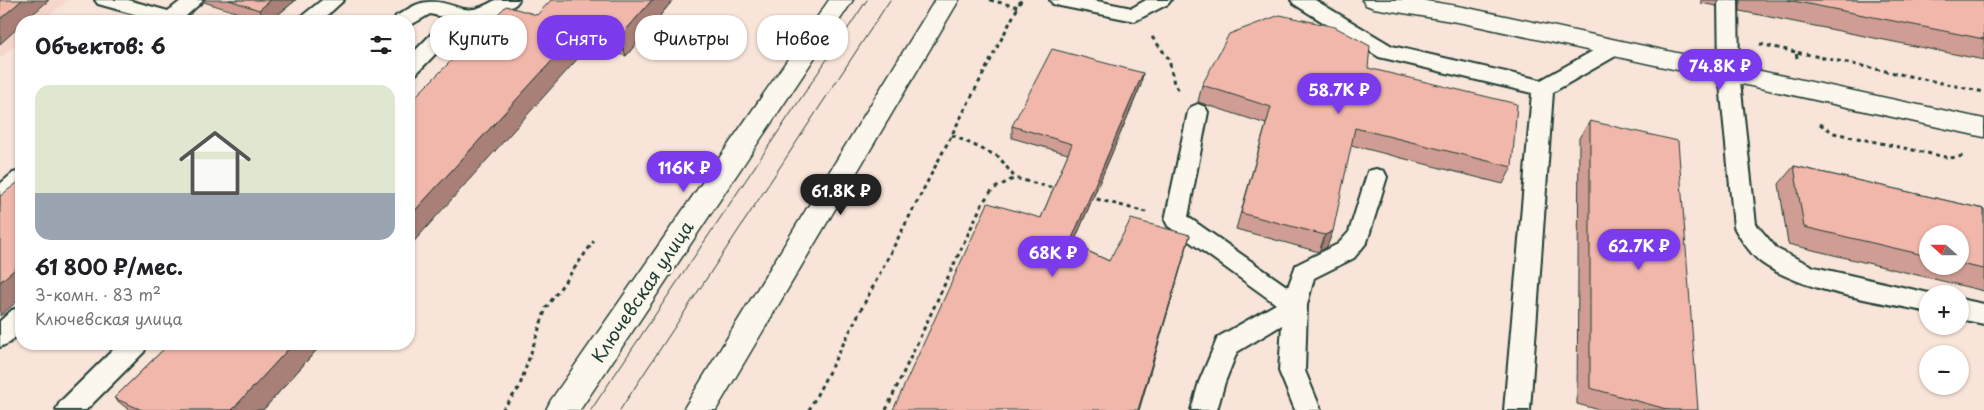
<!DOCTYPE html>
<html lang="ru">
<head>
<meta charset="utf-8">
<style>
  :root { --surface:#fff; --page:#f6f6f6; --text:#202124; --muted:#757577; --line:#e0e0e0; --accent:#7c3aed }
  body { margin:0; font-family:"Playpen Sans",sans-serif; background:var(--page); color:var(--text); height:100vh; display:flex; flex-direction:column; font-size:19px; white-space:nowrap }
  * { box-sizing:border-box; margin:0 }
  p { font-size:16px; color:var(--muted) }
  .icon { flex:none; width:28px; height:28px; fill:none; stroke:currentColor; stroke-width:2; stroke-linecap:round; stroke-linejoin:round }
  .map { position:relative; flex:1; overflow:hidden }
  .drawer { position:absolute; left:15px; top:15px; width:400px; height:335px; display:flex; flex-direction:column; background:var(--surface); border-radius:20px; box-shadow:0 1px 4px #0004 }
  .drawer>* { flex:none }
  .top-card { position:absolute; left:430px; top:15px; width:475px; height:45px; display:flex; gap:10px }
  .needle { width:32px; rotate:291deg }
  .controls { position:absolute; left:1919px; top:225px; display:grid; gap:10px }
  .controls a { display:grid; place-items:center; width:50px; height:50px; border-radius:50%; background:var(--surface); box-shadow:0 1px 4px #0004; font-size:25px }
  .price { position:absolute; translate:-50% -42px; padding:0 11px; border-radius:18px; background:var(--accent); color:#fff; font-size:16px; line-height:32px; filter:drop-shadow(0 1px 2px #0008) }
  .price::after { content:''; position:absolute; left:50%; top:30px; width:15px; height:11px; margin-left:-8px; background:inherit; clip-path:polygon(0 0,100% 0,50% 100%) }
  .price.on { background:#222; color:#fff }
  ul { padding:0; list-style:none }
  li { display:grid; align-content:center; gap:10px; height:265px; padding:0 20px }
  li+li { border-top:1px solid var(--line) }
  li span { display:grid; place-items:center; height:155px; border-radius:15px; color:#555 }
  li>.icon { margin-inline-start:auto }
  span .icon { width:90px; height:90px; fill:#fffc; stroke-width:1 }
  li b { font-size:21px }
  h2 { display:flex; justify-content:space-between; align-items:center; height:60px; padding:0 20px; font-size:21px }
  .chip { padding:0 18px; border-radius:20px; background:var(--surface); box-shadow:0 1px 4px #0004; font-size:18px; line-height:45px }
  .chip.on { background:var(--accent); color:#fff }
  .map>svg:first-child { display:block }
</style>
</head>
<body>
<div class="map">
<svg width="1984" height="410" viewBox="0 0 1984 410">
  <rect width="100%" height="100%" fill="#f8e4d8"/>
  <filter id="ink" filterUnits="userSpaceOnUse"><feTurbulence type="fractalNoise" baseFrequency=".02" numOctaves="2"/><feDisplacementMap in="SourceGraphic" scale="10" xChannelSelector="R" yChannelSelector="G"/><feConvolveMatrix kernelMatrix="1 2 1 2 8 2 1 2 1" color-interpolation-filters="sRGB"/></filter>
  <g filter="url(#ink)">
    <!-- built -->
    <path fill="#f6d6ca" d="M0,0h68l-25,21h-22v19l-21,18z"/>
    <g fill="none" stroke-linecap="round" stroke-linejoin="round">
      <!-- lane casing -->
      <g stroke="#1f3d34" stroke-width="4">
        <path id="lane" d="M95,0h33l40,11 14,-11h22l-18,16 6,5h-33l-61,-17z
          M322,0h22l-23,21h-22l3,-5z
          M495,0h24l-3,4 -24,16 -26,2 -50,52 -7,2v-19l38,-39 -17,-4 -21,12v-5h-16l3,-5c10,-5 21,-14 32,-14 30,-2 33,19 67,-2z
          M1050,0h42l40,8 14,-8h25l-3,4 -33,17 -75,-15 -7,-2z
          M1291,0h24l77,46 149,34 66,-37 7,-2 7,2 3,5 -3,5 -68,39 -23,318h-26l28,-317 -153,-36 -85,-53z
          M1718,0h20l1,73 17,151 21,25 37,18 119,27h-5v18c-50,-11 -125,-20 -166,-49 -9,-6 -23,-26 -28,-36l-15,-154z
          M1198,104l7,3 3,5 -20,105 100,70 8,-22 42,-21 11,-12 19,-61 8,-2 8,2 3,6 -20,65 -13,16 -40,20 -7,27 -2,66 16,39h-26l-16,-39 3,-46 -45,27 -12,30 -8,28h-26l8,-28 19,-45 58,-33 -108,-78 -3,-6 23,-108 3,-5z
          M21,171v20l-13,11 -8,3v-21l13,-11z
          M1960,299l24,5v20l-24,-5z
          M21,307v25l-12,11 -9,4v-26l12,-11z
          M119,344h28l-3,8 -58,58h-30l4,-8z"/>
      </g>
      <!-- secondary casing -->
      <g stroke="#1f3d34" stroke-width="3">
        <path id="secondary" d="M829,0h24l-273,410h-34l5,-10z
          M935,0h24l-243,410h-33z
          M1362,0h58l43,7 521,112v18l-521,-114 -89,-15 -8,-3z"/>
      </g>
      <!-- path -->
      <path stroke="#1f3d34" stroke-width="3" stroke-dasharray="4 4" stroke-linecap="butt" d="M990,0l28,7 3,-7
        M1152,37l17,22 5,25 5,6
        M1760,44l36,8
        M1797,58l-1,-6 188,40
        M1820,124l14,9 116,25 14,-2
        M952,135l47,22 16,21 42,11
        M1089,197l57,15
        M502,410l17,-22 27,-80 48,-67
        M809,410l209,-403
        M886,410l97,-208 10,-13 22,-11"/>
      <!-- lane -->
      <use href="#lane" fill="#fbf7ec" fill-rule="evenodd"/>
      <!-- secondary -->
      <use href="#secondary" fill="#fbf7ec" fill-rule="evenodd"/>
      <!-- tram -->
      <path stroke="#1f3d34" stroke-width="1" d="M591,410l276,-410
        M620,410l270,-410"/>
    </g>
    <!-- wall -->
    <path fill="#cf9d93" stroke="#1f3d34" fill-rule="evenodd" d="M202,0h94l-26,21h-7l-59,-19z
      M673,0l-47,56 -37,-10 -52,-31z
      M1701,0h19l-4,6 -15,-3z
      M1740,0h244v60l-244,-49z
      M1368,68l144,99 -9,17 -152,-39 -24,102 -8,5 -83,-23 30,-105 -68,-22 4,-17z
      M1141,85l-68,159 36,17 78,-15 -48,164 -98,-192 27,-64 -56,-16v-12z
      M1590,121l108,289h-98l-23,-6 2,-266z
      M1794,166l190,43v82l-196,-47 -9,-60zM1928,234h32v32h-32z
      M169,344h153l-59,66h-134l-15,-12z"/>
    <!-- shaded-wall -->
    <path fill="#a98078" stroke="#1f3d34" d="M22,0h27l-24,21h-4v4l-21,19v-25z
      M271,0h25l-26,21h-3l-8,-11z
      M652,0h21l-47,56 -7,-18z
      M582,28l7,18 -180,201v-30z
      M1143,73l-2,12 -72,169 1,-11z
      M1333,231l-6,16 -8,5 6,-17z
      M1190,235l-3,11 -48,164h-1z
      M21,264v34l-21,18v-34z
      M293,344h29l-59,66h-31z"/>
    <!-- building -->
    <path fill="#f1b7ab" stroke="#1f3d34" d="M0,0h22l-22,19z
      M229,0h42l-12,10z
      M551,0h101l-33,38 -37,-10 -173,189v-114l97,-97 31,9z
      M1788,0h196v39z
      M1280,15l55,12 35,19 -2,22 149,36 -5,63 -157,-39 -22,103 -8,4 -84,-22 30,-106 -69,-22 27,-51z
      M1052,49l91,24 -73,170 39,18 22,-42 59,16 -52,175h-245l95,-207 53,15 31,-74 -60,-18z
      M1590,121l88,20 20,269h-28l-80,-22z
      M1794,166l190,43v60l-24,-5v-30h-32v22l-124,-29z
      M21,180v84l-21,18v-86z
      M169,344h124l-61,66h-90l-28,-12z"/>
  </g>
  <g text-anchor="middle" stroke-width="4.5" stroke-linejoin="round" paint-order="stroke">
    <!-- street labels -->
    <g font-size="18" fill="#1f3d34" stroke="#fbf7ec">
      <text transform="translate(643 292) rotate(-56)" y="6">Ключевская улица</text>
    </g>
  </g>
</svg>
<div class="controls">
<a><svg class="needle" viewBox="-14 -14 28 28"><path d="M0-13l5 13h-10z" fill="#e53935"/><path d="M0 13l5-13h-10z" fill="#757577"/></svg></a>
<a>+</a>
<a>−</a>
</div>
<b class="price" style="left:1720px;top:91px">74.8K ₽</b>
<b class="price" style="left:1339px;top:115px">58.7K ₽</b>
<b class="price" style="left:684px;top:193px">116K ₽</b>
<b class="price on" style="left:841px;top:216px">61.8K ₽</b>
<b class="price" style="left:1639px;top:271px">62.7K ₽</b>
<b class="price" style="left:1053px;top:278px">68K ₽</b>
<div class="top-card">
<a class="chip">Купить</a>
<a class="chip on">Снять</a>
<a class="chip">Фильтры</a>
<a class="chip">Новое</a>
</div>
<section class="drawer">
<h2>Объектов: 6<svg class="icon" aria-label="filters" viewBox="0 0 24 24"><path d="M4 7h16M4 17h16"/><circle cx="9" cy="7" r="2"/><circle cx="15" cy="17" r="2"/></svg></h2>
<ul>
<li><span style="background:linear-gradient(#dfe7d0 70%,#9aa5b1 0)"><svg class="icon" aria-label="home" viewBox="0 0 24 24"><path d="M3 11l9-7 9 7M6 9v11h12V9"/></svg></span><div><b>61 800 ₽/мес.</b><p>3-комн. · 83 m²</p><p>Ключевская улица</p></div></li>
</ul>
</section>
</div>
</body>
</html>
